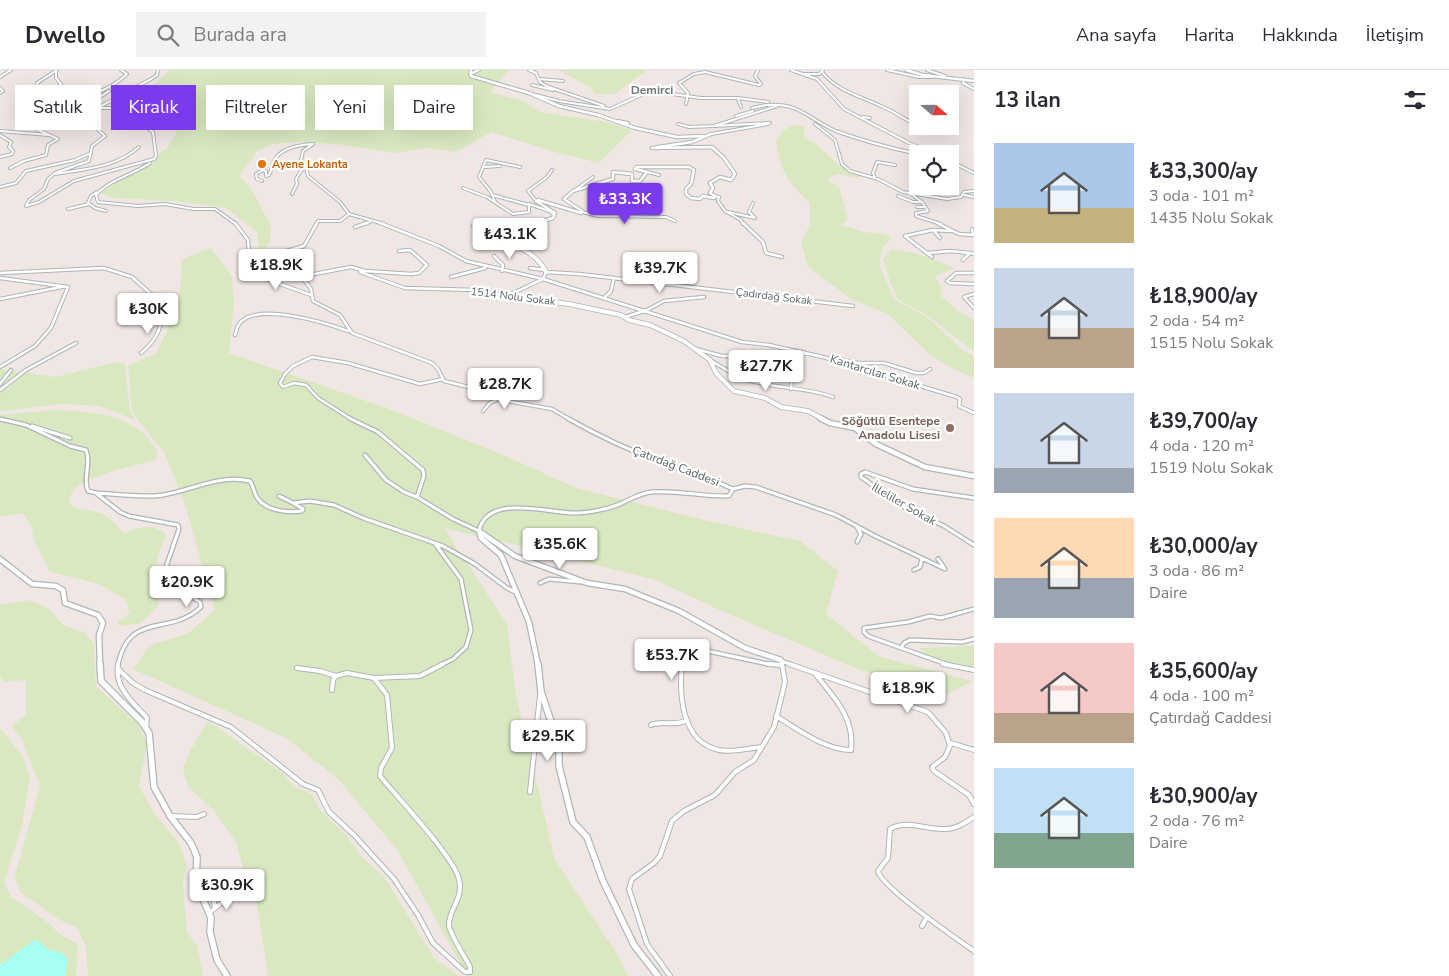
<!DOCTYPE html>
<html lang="tr">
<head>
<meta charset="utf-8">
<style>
  :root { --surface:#fff; --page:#f2f2f3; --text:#2b2b33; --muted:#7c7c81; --line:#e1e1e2; --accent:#7c3aed }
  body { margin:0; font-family:"Nunito Sans",sans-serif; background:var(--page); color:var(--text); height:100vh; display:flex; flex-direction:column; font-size:19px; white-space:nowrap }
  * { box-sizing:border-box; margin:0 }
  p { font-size:16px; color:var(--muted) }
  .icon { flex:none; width:28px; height:28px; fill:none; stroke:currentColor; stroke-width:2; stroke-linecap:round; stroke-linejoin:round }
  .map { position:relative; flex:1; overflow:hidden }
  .sheet { display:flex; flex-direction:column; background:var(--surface); width:475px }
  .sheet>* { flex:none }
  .hud { position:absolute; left:15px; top:15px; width:475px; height:45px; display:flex; gap:10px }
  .needle { width:32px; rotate:110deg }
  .fabs { position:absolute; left:909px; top:15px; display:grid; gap:10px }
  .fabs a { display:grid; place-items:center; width:50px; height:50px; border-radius:0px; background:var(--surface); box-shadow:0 5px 20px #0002; font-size:25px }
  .price { position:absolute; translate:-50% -42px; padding:0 11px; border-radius:5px; background:#fff; color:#222; font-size:16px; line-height:32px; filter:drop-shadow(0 1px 2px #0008) }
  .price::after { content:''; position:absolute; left:50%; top:30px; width:15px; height:11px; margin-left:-8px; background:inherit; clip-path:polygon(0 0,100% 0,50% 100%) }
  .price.on { background:var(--accent); color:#fff }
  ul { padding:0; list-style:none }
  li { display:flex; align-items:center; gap:15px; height:125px; padding:0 20px }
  li span { display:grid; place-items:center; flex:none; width:140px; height:100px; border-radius:0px; color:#555 }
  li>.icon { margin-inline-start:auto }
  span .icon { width:60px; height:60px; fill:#fffc; stroke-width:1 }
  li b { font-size:21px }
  h2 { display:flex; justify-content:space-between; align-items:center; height:60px; padding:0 20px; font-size:21px }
  .chip { padding:0 18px; border-radius:0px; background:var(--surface); box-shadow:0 5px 20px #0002; font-size:18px; line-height:45px }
  .chip.on { background:var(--accent); color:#fff }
  header { display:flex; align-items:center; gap:30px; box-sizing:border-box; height:70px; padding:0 25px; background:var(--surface); border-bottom:1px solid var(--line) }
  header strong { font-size:24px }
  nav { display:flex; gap:28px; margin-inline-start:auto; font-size:18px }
  .search { width:350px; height:45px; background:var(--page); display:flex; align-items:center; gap:12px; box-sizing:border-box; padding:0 18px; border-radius:0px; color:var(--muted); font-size:19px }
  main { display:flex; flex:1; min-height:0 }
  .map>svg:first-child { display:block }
</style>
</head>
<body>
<header>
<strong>Dwello</strong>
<div class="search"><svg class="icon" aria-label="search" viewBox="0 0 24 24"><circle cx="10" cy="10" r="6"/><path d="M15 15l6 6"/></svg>Burada ara</div>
<nav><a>Ana sayfa</a><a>Harita</a><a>Hakkında</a><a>İletişim</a></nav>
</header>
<main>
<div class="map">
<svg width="974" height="906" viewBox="0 0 974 906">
  <rect width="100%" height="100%" fill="#f0e7e5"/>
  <!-- green -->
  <path fill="#d9e8c1" d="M170,0h340l-20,22 31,8 19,12 66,10 26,8 -33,33 -41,-10 -67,-21 -35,20 -29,-4 -31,5 -60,-9 -43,-2 -21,2 -16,8 -16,24 13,16 18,34 -1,16 -10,12 -3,-22 -31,-24 -51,-7 -63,-3 -11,-5 67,-46 9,-15 -22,-16 -17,-7 -1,-11z
    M559,0h88l-32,24h-19l-8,-8z
    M794,54l10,3v10l14,9 21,19 23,8 -2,5 -23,-4 -10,6 12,7 9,33 -7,5 23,7 21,2 7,4 -9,9 -4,17 15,35 33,18 37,34 10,5v22l-23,-10 -22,-14 -41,-40 -37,-15 -43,-32 -7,-25 9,-17v-22c-22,-20 -30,-32 -34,-62l7,-10z
    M211,178l21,28 2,26 -5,51 166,58 115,47 66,30 128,32 96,21 38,30 -12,43 52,42 94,25 -32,17 -85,-30 -142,-61 -57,-27 -102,-26 -110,-26 63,96 9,72 39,164 64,97 9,19h-161l-69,-125 -60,-72 -52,-41 -153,-69 17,-24 37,-11 28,-24 -29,-102 -21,-54 -33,-42 -4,-47 28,-11 18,-38 6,-24 2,-33z
    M891,179c22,2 43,10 63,19l-19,8 6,11v9l17,15 16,9v32l-46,-36 -30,-17 -8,-17 -7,-23z
    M118,292l7,2 5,48 5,8 -36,-14 -36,-2 -63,7v-42l55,8z
    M52,340c30,1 66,2 91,23 5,4 10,12 14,18l-1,9c-17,4 -68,16 -79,27 -6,5 -7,10 -8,17 10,7 20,5 31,9 12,4 16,14 25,20 18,-7 26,-10 42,2 -16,29 -11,39 -8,70l-18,18 -21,3 -2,-4 12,-9 -5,-14 -26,-15 -49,-12 -16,-31 -2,-13 -9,-15 -23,4v-102z
    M30,530l19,9 14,16 22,8 9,11 2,42 42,38 9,21 -8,41 16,29 24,28 8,22 -4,17 4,51 10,12 6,31h-115l-2,-29 -9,-19 -19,-9 -38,-27 -5,-16 25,-90 -18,-46 -10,-14 14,-12v-34l-22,2 -4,-5v-72z
    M974,576v21c-16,-4 -44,-6 -54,-19z
    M208,651l72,50 15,16 18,8 6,14 27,26 14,20 25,23 49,80 25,18h-191l-12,-78 -11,-23 -9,-33 -21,-30 -27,-26 -5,-17 8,-20z
    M0,658l24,30 6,20 -8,47 -18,58 7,14 38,26 10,11 19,10 -2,32h-76z"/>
  <!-- water -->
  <path fill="#a6fff0" d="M36,869l13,11 12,2 7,7 -3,17h-65v-11z"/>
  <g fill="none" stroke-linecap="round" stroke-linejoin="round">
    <!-- street-far3 casing -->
    <g stroke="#aeb5b6" stroke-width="4">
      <path id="street-far3" d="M529,0l7,3 4,9 6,4 58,20
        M791,0l26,9 27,30 65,34 27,11
        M887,0l32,7h14
        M927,0l18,6
        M822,2c16,20 39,24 61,35 12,5 23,13 35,19
        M470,4l9,-4
        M807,6l-2,-2h14l4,-4
        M0,7l11,-7
        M539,9l24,2
        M964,9l-1,4 11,6
        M532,15l21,5
        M0,18l3,3 -3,2
        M33,21l5,-4 -1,-4 20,-13
        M532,24l27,7 51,8 40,-18 51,7h37l30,4
        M122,26l-6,7 46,2 5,4 4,8 6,-5
        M738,29l3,8
        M686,34l2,-11 -9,-10 15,-9 11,-2 54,13 2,-1 -6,-8 3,-6
        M90,36l1,-3 18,-12
        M101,36l50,-27 6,-4 1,-5
        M752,38l14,-3
        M26,44l28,10 40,2 11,10 -13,10 -3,15 -34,12 -7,6 -4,10 -15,11 -3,6 13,-4 35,-21 80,-22 2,-3 -3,-24 -17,-12 -2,-7 -22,-5h-38l10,-10
        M736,46l17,-5
        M863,47l7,1
        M43,50l-3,-5c29,-19 61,-16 87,-41l-6,-4
        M618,51l10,2
        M678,54l11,3 25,-1
        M815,54l20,16 7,24 8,7 28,8 25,13 44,7 14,-2 3,-5 10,-1
        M918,56l6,3
        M0,61l49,4
        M711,64l57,-10 2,-1 -56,3 63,-20 -11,-1c34,-3 42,14 70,26 27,10 54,17 82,23
        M0,65l11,7 -2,5 4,4 -1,3 -12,3
        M950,91l24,12
        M150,93c-17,12 -40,16 -54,32l2,7 40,4 27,-2 28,5h22l21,15
        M484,97l16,-1
        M10,98l14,-7 22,-6 2,-10 10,-6 -26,-12 -9,-11 38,-32 -5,-6v-7
        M643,101l16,4
        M55,104c30,-5 60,-6 84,-27
        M875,108l-2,-5 4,-11 18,3
        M262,111l-5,-2 -1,-5 7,-4 3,1v5l3,-1c3,-5 3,-11 6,-16 8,-12 25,-14 38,-15l-10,7 -2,9 5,7 2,9 32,26 9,12 35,10
        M0,117l16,-4 10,-12 49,-11 16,-7
        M463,118l24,9 26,17 16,-2v-8l20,7 5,4
        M574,121l19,-14
        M97,122l-6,4 -3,7 7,5 11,3
        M292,124l5,-10 -1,-5 8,-13
        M911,124l11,8 6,9 -12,2v3l25,8
        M492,125l37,10
        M964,125l10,2
        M715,126l4,1 -1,4 7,10 16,9 2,4
        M898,126l15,6h8
        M536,131l-8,-10 19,-14 5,-7
        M495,132l-4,-10 -12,-15 7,-17 34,7
        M917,137h8
        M68,139l21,-5
        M582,142l16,4 68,1 9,4
        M728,142l27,6 -6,-6 4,-9
        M316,154l2,-3h22l9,-7
        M363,154l7,-2"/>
    </g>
    <!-- street-far2 casing -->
    <g stroke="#aeb5b6" stroke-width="4.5">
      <path id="street-far2" d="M235,153l13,17 1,12 12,18
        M743,153l20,19 3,11 16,4
        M937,153l22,11 15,1
        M355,157l12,-4
        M972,159l1,6
        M934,161l6,7
        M399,181l11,-1 17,15 -8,8 -8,1 -46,-3 -14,-4 -42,8 -4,6 6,8 2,12 27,14 12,18 80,30 6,6 6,12 41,10 22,10 45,8 17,10
        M928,183l22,-2 20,2
        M494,186l9,9 -1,6
        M932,187l-27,-21 28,-6 19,1
        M963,190l7,-7 4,1
        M530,198l15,2
        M360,202l45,16 70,2 32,6 36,-17 -77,-18 -27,-15 -59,-23
        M0,203l104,-5 28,9 30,27c1,22 -4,35 -21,49
        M974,203h-18l-9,8 3,2 24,1
        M451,207l34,-9
        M0,208l68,9 -17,41 -16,18 -35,21
        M974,224l-10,3 10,11
        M311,225l-45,-16 -4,-3v-13l10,-8 32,-9 13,-23
        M605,227l6,-6 3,-13
        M0,229l61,-12
        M853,236l-274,-32 -33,-2 -3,7 199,63 27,3 54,12 134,40 3,2 -1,7 15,7
        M625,247l22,-7 17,-9 40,-4
        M235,265c1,-3 2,-8 4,-11 17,-23 87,-1 109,7
        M696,279l26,7h15
        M832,288l26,5h26l32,10h8l6,-4
        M710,290c12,7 25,16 38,20 28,9 58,7 85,17
        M0,314l11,-14
        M476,318l1,-14
        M791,319l1,-13 12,-24
        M0,320l26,-20 50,-27
        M483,341l7,-8 10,-5
        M351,349l-33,-21 -12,-13 -12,-2 -11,4 -3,-4 5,-9 8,-8 19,-9 36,6 72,21 23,-5"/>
    </g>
    <!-- street-far1 casing -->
    <g stroke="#aeb5b6" stroke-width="5.5">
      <path id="street-far1" d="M349,348l29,14 45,38 1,6 -7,21
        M567,348c30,17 61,32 94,44 24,9 49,16 72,27
        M0,349l26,6 44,21 16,4c6,14 -4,27 2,41l9,2c19,1 48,5 66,2 30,-5 56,-21 87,-14 4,6 4,14 9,19 9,11 29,13 43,11l1,-2 -10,-6
        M32,356l38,12
        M365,385l21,25 18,12 13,5 36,22 26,12c8,-38 68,-18 96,-18 13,0 33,-4 45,-9 11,-5 20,-11 32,-12 26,-2 51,5 77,4l4,-7
        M733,419l12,-3 11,1 80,28 39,21 70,33 -7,-10
        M97,424l23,18 9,4 49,9 1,4 -13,38 1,4 5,2 2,13 26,16 1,5c-31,30 -72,3 -83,58
        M279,426l14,7 17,-2 24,4 29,13 80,28 32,18 32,24 10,5
        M974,428l-61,-9 -48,-17 -4,2v3l43,30 40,19 30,19
        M857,457l4,7 -4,8
        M436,475l25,34 10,51 -5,17 -13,12 -12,6
        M914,500l6,-3 2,-9
        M540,513l9,-4 32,3
        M901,578l-33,-12 -4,-4v-4l44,-6 22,-6 11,2 33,-9
        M781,590l1,5
        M781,591l12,4
        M682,595l7,-18 79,17 14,1
        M949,595l-48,-17 3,-5 6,-3 52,2 12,-3"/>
    </g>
    <!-- street casing -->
    <g stroke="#aeb5b6" stroke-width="6">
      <path id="street" d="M118,594c-4,24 15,38 29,54l-1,9
        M682,594c-3,30 -1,78 37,86 14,3 29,-2 43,-3
        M768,594l14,1
        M789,594l139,48 18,21 4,13 -5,11 -13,10 2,4 35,24 5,9
        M943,594l31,6
        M297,598l23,3 16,5
        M118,599l15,14 12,7 86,37 72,57 15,6 11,22 25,23 40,44 24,36 15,28 32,29h5v-5c-4,-8 -20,-33 -21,-41 -1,-17 15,-26 10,-47 -6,-23 -62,-82 -79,-103l1,-8 11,-20 -5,-53 -13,-17
        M332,620l1,-10 3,-4 11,-3 27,5 46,-2 23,-12
        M776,646c22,13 48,34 75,34 4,-31 -16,-52 -35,-75
        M651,655c13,-5 24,2 36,-5
        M951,673l23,7
        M530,722l10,-97
        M171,746l26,1 7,-3
        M974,747c-9,6 -18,12 -29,12 -19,1 -38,-10 -55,0l-2,29 -10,13c3,16 79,68 96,80
        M212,819l3,19
        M209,843l25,-20
        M922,856l5,-9
        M670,906l-23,-32 -18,-55 3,-10 22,-16 6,-7 12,-35 12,-10 31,-16 20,-23 19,-12 20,-33 11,-45 -3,-18"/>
    </g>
    <!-- secondary-far3 casing -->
    <g stroke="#aeb6b6" stroke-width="4.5">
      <path id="secondary-far3" d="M471,0v6l58,17 30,13 39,9 37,13 42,9 26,-1
        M906,0l17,5 51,6
        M500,154l40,-2 13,-4 2,-5 -19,-12 2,-1 43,13 1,-2 -18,-12 9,-8 40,-12v-7l19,2v7h8l7,-9 -12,-3 2,-2h52l5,3 -3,14 -5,5v5l5,4 9,1 3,-3 11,2 1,-2 -5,-3 3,-5 -3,-5 10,-6 11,3 4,-6 -11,-16 -12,-11 -60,1 40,-6 19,-8"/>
    </g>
    <!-- secondary-far2 casing -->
    <g stroke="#aeb6b6" stroke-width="5.5">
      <path id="secondary-far2" d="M521,153l-47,3 4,4c22,9 57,18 68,42
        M507,226l62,8 52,11 8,5 21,5 34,16 26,19 6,13 18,18 31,7 16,9 27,4 15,8"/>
    </g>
    <!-- secondary-far1 casing -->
    <g stroke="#aeb6b6" stroke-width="7">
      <path id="secondary-far1" d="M820,348l10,5 25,5 21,16 49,23 49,9
        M479,461l2,7 20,17 28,67 9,43
        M479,461l36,25 72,27 38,6 54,22 66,37 36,12
        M0,489l32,25 24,2 7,4 2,13 33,12 5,8 -4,12 1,30"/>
    </g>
    <!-- secondary casing -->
    <g stroke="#aeb6b6" stroke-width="8">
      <path id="secondary" d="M100,594l1,17 41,41 7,11 5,54 16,29 21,27 6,14 -1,25 15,36 -1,14 7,28 10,16
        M538,594l3,28 18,53v21l14,56 14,15 16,44 31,64 24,31"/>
    </g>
    <!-- street-far3 -->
    <use href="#street-far3" stroke="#fff" stroke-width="2"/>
    <!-- street-far2 -->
    <use href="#street-far2" stroke="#fff" stroke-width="2.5"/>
    <!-- street-far1 -->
    <use href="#street-far1" stroke="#fff" stroke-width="3"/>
    <!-- street -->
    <use href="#street" stroke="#fff" stroke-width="4"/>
    <!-- secondary-far3 -->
    <use href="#secondary-far3" stroke="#fff" stroke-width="2.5"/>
    <!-- secondary-far2 -->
    <use href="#secondary-far2" stroke="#fff" stroke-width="4"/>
    <!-- secondary-far1 -->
    <use href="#secondary-far1" stroke="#fff" stroke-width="4.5"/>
    <!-- secondary -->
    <use href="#secondary" stroke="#fff" stroke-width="5.5"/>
  </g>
  <!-- markers -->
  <circle fill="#e8710a" stroke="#fff" stroke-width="2" cx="262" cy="94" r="5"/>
  <circle fill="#8d6e63" stroke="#fff" stroke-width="2" cx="950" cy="358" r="5"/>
  <g text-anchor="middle" stroke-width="4.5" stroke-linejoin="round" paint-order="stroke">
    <!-- far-food labels -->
    <g font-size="11" font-weight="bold" fill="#c56008" stroke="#fff" text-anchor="start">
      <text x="272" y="98">Ayene Lokanta</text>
    </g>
    <!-- far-street labels -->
    <g font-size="11" fill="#5d6666" stroke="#fff">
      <text transform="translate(513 226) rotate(7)" y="4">1514 Nolu Sokak</text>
      <text transform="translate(774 226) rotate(7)" y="4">Çadırdağ Sokak</text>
    </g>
    <!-- far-quarter labels -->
    <g font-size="12" font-weight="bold" fill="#6e7877" stroke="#fff">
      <text x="652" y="24">Demirci</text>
    </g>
    <!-- street labels -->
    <g font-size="12" fill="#5d6666" stroke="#fff">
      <text transform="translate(875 302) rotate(17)" y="4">Kantarcılar Sokak</text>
      <text transform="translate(676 396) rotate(21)" y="4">Çatırdağ Caddesi</text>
      <text transform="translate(904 434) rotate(30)" y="4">İlleliler Sokak</text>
    </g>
    <!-- education labels -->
    <g font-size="12" font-weight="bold" fill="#785e54" stroke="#fff" text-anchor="end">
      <text x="940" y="355">Söğütlü Esentepe<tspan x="940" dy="14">Anadolu Lisesi</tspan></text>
    </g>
  </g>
</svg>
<div class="fabs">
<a><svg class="needle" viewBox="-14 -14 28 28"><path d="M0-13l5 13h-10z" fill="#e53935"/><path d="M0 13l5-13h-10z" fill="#7c7c81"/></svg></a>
<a><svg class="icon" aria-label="locate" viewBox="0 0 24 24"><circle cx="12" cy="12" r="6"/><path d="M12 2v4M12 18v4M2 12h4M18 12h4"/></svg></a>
</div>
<b class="price on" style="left:625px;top:155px">₺33.3K</b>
<b class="price" style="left:510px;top:190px">₺43.1K</b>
<b class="price" style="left:276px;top:221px">₺18.9K</b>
<b class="price" style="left:660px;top:224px">₺39.7K</b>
<b class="price" style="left:148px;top:265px">₺30K</b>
<b class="price" style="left:766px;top:322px">₺27.7K</b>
<b class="price" style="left:505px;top:340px">₺28.7K</b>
<b class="price" style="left:560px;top:500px">₺35.6K</b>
<b class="price" style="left:187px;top:538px">₺20.9K</b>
<b class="price" style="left:672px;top:611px">₺53.7K</b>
<b class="price" style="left:908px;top:644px">₺18.9K</b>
<b class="price" style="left:548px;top:692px">₺29.5K</b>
<b class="price" style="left:227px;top:841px">₺30.9K</b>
<div class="hud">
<a class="chip">Satılık</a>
<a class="chip on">Kiralık</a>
<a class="chip">Filtreler</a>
<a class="chip">Yeni</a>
<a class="chip">Daire</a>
</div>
</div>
<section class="sheet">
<h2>13 ilan<svg class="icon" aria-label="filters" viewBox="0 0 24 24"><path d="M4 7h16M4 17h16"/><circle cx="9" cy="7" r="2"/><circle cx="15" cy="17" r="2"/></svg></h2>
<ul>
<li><span style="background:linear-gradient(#a9c7e8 65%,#c2b280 0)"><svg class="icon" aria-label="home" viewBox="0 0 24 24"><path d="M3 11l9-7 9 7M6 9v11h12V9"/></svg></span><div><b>₺33,300/ay</b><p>3 oda · 101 m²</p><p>1435 Nolu Sokak</p></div></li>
<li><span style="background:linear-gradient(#c9d6e8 60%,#b9a48a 0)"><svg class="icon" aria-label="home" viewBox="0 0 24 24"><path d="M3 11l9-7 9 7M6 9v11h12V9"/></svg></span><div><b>₺18,900/ay</b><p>2 oda · 54 m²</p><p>1515 Nolu Sokak</p></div></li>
<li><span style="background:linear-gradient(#c9d6e8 75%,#9aa5b1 0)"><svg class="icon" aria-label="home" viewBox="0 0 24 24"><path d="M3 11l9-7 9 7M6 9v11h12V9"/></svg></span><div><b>₺39,700/ay</b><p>4 oda · 120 m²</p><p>1519 Nolu Sokak</p></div></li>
<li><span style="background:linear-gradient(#ffd9b3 60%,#9aa5b1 0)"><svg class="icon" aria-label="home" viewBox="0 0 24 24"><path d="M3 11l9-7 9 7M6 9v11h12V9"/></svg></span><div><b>₺30,000/ay</b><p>3 oda · 86 m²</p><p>Daire</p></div></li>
<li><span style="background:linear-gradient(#f6c9c9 70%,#b9a48a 0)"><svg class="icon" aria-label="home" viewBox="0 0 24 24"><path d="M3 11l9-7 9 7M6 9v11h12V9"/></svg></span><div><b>₺35,600/ay</b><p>4 oda · 100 m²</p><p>Çatırdağ Caddesi</p></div></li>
<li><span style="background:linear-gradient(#bfe0f5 65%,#7fa58c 0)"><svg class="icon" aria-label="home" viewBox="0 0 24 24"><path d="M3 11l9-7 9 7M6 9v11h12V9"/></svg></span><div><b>₺30,900/ay</b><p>2 oda · 76 m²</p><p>Daire</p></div></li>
</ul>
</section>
</main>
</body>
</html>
